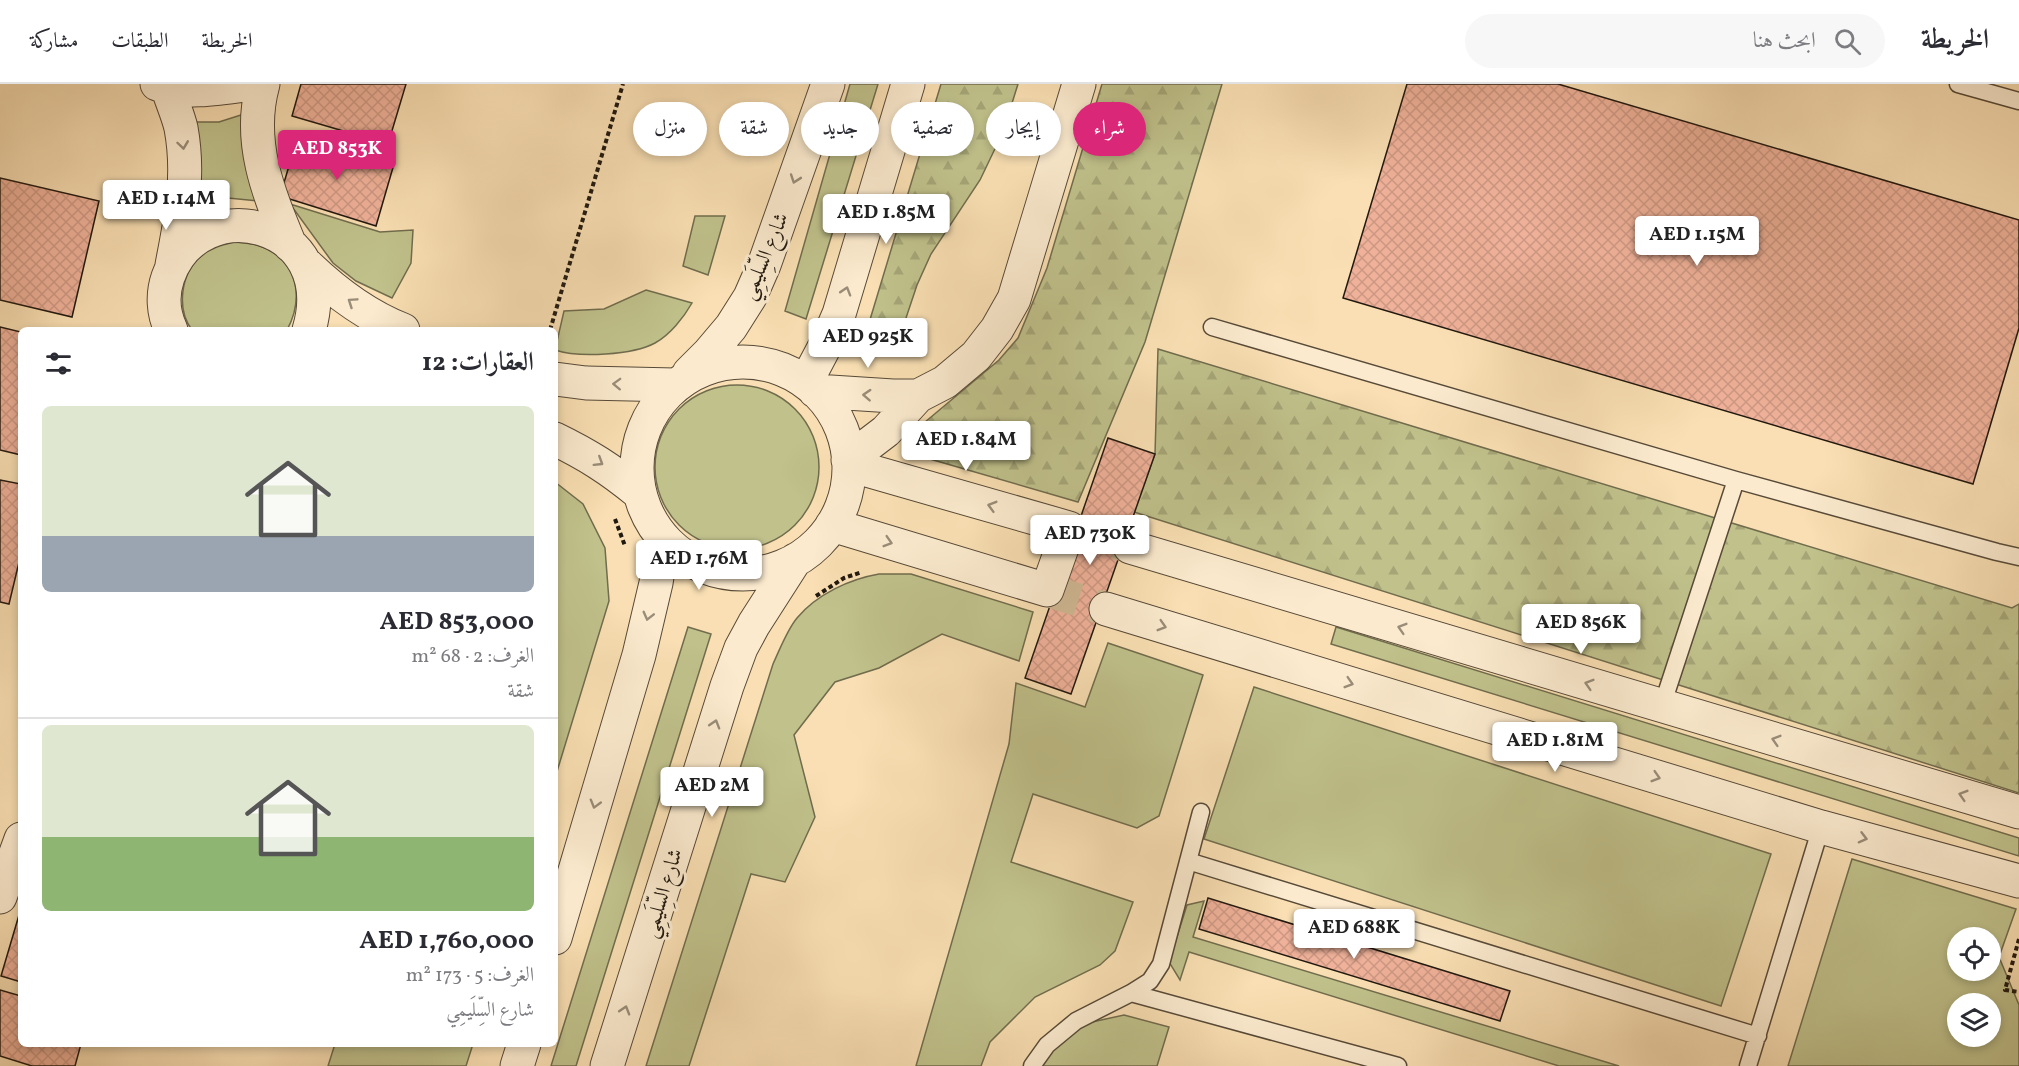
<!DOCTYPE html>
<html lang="ar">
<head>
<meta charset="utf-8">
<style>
  :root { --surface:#fff; --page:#f7f7f7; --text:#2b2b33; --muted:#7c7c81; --line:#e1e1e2; --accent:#db2777 }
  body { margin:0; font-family:Vollkorn,Amiri,serif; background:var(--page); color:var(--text); direction:rtl; height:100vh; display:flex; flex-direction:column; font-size:22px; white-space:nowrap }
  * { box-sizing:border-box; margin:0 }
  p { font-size:20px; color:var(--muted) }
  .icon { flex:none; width:33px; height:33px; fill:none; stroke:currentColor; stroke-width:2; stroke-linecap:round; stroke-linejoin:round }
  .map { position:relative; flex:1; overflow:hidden; direction:ltr }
  .drawer { position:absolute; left:18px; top:243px; width:540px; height:720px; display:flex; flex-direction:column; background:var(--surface); border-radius:9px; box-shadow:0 3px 9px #0003; direction:rtl }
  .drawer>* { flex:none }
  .hud { position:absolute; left:576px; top:18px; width:570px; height:54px; direction:rtl; display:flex; gap:12px }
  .fabs { position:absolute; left:1947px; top:843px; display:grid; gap:12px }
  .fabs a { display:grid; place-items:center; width:54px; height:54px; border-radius:50%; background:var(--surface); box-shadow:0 3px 9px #0003; font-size:30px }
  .price { position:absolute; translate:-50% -51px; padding:0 14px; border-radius:6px; background:#fff; color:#222; font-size:20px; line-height:39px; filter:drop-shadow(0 2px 3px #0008) }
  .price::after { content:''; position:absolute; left:50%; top:36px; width:18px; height:14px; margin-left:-9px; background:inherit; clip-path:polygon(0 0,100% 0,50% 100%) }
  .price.current { background:var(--accent); color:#fff }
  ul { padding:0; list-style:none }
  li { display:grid; align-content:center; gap:12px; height:318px; padding:0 24px }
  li+li { border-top:2px solid var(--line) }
  li span { display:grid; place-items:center; height:186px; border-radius:9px; color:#555 }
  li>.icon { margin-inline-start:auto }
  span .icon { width:108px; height:108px; fill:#fffc; stroke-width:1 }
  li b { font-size:26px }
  h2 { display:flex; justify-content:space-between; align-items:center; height:72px; padding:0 24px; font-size:26px }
  .tag { padding:0 21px; border-radius:27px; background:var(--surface); box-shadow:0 3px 9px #0003; font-size:21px; line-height:54px }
  .tag.current { background:var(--accent); color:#fff }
  header { display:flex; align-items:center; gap:36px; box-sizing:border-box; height:84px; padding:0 30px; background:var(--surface); border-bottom:2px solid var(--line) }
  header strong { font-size:28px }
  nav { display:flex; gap:33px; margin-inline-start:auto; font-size:21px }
  .search { width:420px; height:54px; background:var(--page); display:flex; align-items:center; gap:15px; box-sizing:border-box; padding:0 21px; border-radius:33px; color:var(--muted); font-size:22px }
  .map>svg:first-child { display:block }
</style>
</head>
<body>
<header>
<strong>الخريطة</strong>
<div class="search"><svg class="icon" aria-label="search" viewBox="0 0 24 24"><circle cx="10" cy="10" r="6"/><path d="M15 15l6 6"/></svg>ابحث هنا</div>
<nav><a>الخريطة</a><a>الطبقات</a><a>مشاركة</a></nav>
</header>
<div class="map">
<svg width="2019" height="982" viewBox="0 0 2019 982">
  <defs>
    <pattern id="forest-firs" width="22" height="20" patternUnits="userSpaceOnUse" patternTransform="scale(1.5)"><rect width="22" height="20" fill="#c0c18b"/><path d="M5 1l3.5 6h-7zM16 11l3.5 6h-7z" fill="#a5a577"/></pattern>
    <pattern id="building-cross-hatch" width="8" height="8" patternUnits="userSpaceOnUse" patternTransform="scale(1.5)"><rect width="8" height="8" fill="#efb199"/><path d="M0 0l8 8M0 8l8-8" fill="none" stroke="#cd9883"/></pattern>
  </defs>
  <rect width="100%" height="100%" fill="#f9dfb3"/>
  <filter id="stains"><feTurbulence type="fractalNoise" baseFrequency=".00333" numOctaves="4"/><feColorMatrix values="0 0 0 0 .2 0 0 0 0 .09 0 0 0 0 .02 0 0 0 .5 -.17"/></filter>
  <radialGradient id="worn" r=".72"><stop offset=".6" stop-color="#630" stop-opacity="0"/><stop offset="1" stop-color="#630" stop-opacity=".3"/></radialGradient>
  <!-- grass -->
  <path fill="#c0c18b" stroke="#706c4d" stroke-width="1.5" fill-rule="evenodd" d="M850,0h28l-72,235 -21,-8z
    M244,30l14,87 -30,-3 -26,12 -2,-47 -10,-41h29z
    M290,120l90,28 33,-2 -2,33 -19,35 -36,-17 -23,-18z
    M695,132h30l-17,59 -25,-9z
    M234,158c13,1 26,2 37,9 29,18 31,51 16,79h-95c-16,-21 -11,-56 8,-73 10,-9 22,-12 34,-15z
    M646,206l46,13c-8,14 -22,32 -37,40 -22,12 -76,15 -100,7l9,-39 40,-2z
    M655 383a82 82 0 1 1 164 0a82 82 0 1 1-164 0Z
    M555,398l28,22 22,44 4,53 -54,177z
    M879,490h32l122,38 -14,49 -77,-27 -63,34 -44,14 -41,53 21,82 -30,65 -34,-8 -62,192h-43l127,-402c7,-15 14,-34 24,-46 20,-24 53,-39 82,-44z
    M688,543l23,7 -135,432h-25z
    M1336,543l683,211v18l-688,-212z
    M1108,559l95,32 -44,141 -22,12 -104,-34 -22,68 122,40 -18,49 -15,14 -65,32 -45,45 -9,24h-65l93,-322 7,-61 69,24z
    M1254,603l517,167 -50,152 -517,-167z
    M1852,775l164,50 -17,48 20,48v61h-231zM1958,854h32v32h-32zM1958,920h32v32h-32z
    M1204,817l-11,36 426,129h-60l-370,-114 -9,28 -11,-18 18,-57z
    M1124,931l45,12 -12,39h-121l11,-20 36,-22z
    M335,960h138l-7,22h-138z"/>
  <!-- forest -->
  <path fill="url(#forest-firs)" stroke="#706c4d" stroke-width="1.5" d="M941,0h77l-15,48 -23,48 -49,74 -14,31 -18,54 -33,-6z
    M1102,0h120l-77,258 -67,160 -148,-43 -16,-15 -2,-11 87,-73 19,-22 29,-70z
    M1158,265l854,259 7,-4v189l-885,-281 21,-58z"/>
  <!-- building -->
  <path fill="url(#building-cross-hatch)" stroke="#21180f" stroke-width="1.5" d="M301,0h105l-18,60 -96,-28z
    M1407,0h151l461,136v108l-46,156 -630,-186z
    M298,52l96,28 -18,62 -96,-30z
    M0,94l99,23 -27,116 -72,-17z
    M0,243l21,5v123l-21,-5z
    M1108,354l47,16 -84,240 -46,-16z
    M0,396l21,4v70l-12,50 -9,-2z
    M1208,814l302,93 -10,30 -301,-92z
    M19,831h2v67l-20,-6z
    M0,906l21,6v48h60l-6,22h-43l-32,-10z"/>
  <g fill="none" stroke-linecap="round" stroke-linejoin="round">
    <!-- street-tunnel -->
    <path stroke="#ceb792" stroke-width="33" stroke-dasharray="33 16" stroke-linecap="butt" d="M1069,444l61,19
      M1047,506l59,19"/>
    <!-- lane casing -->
    <g stroke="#574a38" stroke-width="19">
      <path id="lane" d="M1958,0l61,17
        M1212,243l524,153 261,72 22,5
        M1662,622l74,-226
        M1188,777l570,175
        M1131,909l267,73
        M1032,982l15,-21 29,-24 55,-28 19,-12 11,-17 40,-152
        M1748,982l73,-239"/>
    </g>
    <!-- street casing -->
    <g stroke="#574a38" stroke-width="35">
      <path id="street" d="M157,0c25,11 66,4 94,0
        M263,0c-16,57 5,108 27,161
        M168,5c4,13 10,26 13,39 9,49 0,90 -9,137
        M307,181c28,27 60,51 96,65
        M171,246c-8,-17 -9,-36 -3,-53 32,-90 173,-55 141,53
        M637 384a106 106 0 1 1 212 0a106 106 0 1 1-212 0Z
        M689,289l20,-20 22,-26 19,-30 14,-32 64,-181
        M555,295l31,4 89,2
        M806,298l20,-38 13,-30 69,-230
        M815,307l78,5h25
        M555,355c33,16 55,30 83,53
        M848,376l38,-29 32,-35 27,-14 31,-26 21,-27 17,-30 65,-215
        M832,441l215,65 22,-62 -220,-63
        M1130,463l889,265
        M1106,525l715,218 198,54
        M0,813l21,-58
        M555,854l84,-283 17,-72 7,-45
        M517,982l7,-22
        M607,982l120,-380 14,-38 13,-24 41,-64"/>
    </g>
    <!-- path -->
    <path stroke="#21180f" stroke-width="4" stroke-dasharray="4.5 3" stroke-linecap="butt" d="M550,246l73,-246
      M615,435l10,27
      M816,512l28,-18 18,-6
      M2019,855l-14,51 14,2"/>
    <!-- lane -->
    <use href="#lane" stroke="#fbeace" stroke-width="16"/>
    <!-- street -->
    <use href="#street" stroke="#fbeace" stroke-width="33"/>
  </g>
  <!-- one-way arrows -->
  <defs><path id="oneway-chevron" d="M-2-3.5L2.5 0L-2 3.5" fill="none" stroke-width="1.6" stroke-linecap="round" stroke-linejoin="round" transform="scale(1.5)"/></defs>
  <g stroke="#998c78">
    <use href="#oneway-chevron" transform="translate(183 61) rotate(82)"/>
    <use href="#oneway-chevron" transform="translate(795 95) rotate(109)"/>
    <use href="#oneway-chevron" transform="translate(846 207) rotate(-73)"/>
    <use href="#oneway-chevron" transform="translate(352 218) rotate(-146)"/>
    <use href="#oneway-chevron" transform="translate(617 300) rotate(-178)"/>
    <use href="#oneway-chevron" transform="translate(867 311) rotate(-177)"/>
    <use href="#oneway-chevron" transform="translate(599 378) rotate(32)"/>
    <use href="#oneway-chevron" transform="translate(992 422) rotate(-164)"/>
    <use href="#oneway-chevron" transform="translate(888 458) rotate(17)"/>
    <use href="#oneway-chevron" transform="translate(648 532) rotate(104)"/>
    <use href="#oneway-chevron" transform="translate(1162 542) rotate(17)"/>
    <use href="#oneway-chevron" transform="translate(1402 544) rotate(-163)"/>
    <use href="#oneway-chevron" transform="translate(1349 599) rotate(17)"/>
    <use href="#oneway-chevron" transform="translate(1589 600) rotate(-163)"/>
    <use href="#oneway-chevron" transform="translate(715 640) rotate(-73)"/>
    <use href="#oneway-chevron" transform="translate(1776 656) rotate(-163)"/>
    <use href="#oneway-chevron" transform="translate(1656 693) rotate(17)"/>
    <use href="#oneway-chevron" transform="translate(1963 711) rotate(-163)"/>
    <use href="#oneway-chevron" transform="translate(595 720) rotate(106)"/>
    <use href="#oneway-chevron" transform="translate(1863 754) rotate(15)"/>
    <use href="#oneway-chevron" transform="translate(625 926) rotate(-73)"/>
  </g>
  <g text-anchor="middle" stroke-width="6" stroke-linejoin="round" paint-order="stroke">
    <!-- street labels -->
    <g font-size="21" fill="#21180f" stroke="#fbeace">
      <text transform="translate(764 172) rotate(-67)" y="7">شارع السِّلَيمِي</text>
      <text transform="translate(662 809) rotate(-73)" y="7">شارع السِّلَيمِي</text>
    </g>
  </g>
  <rect width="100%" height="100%" filter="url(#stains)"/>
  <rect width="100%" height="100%" fill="url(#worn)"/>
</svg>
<div class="fabs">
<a><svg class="icon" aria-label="locate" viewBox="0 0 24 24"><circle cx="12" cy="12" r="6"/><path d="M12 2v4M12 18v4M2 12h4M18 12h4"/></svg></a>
<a><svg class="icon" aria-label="layers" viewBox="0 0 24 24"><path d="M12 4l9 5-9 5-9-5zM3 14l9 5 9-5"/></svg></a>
</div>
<b class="price current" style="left:337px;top:97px">AED 853K</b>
<b class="price" style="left:166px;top:147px">AED 1.14M</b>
<b class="price" style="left:886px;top:161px">AED 1.85M</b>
<b class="price" style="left:1697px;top:183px">AED 1.15M</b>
<b class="price" style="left:868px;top:285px">AED 925K</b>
<b class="price" style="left:966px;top:388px">AED 1.84M</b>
<b class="price" style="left:1090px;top:482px">AED 730K</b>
<b class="price" style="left:699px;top:507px">AED 1.76M</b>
<b class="price" style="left:1581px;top:571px">AED 856K</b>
<b class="price" style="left:1555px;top:689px">AED 1.81M</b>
<b class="price" style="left:712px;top:734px">AED 2M</b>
<b class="price" style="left:1354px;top:876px">AED 688K</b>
<div class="hud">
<a class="tag current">شراء</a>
<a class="tag">إيجار</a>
<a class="tag">تصفية</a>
<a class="tag">جديد</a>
<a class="tag">شقة</a>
<a class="tag">منزل</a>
</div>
<section class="drawer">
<h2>العقارات: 12<svg class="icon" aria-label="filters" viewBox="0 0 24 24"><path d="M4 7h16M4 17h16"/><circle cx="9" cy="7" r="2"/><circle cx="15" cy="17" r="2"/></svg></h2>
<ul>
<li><span style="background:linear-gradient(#dfe7d0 70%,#9aa5b1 0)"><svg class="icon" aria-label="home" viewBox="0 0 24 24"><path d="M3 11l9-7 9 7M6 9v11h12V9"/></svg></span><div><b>AED 853,000</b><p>الغرف: 2 · 68 m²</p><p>شقة</p></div></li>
<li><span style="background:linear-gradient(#dfe7d0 60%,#8fb573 0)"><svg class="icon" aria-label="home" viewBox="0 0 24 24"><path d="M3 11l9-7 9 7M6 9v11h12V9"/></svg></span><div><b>AED 1,760,000</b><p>الغرف: 5 · 173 m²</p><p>شارع السِّلَيمِي</p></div></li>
</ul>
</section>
</div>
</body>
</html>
